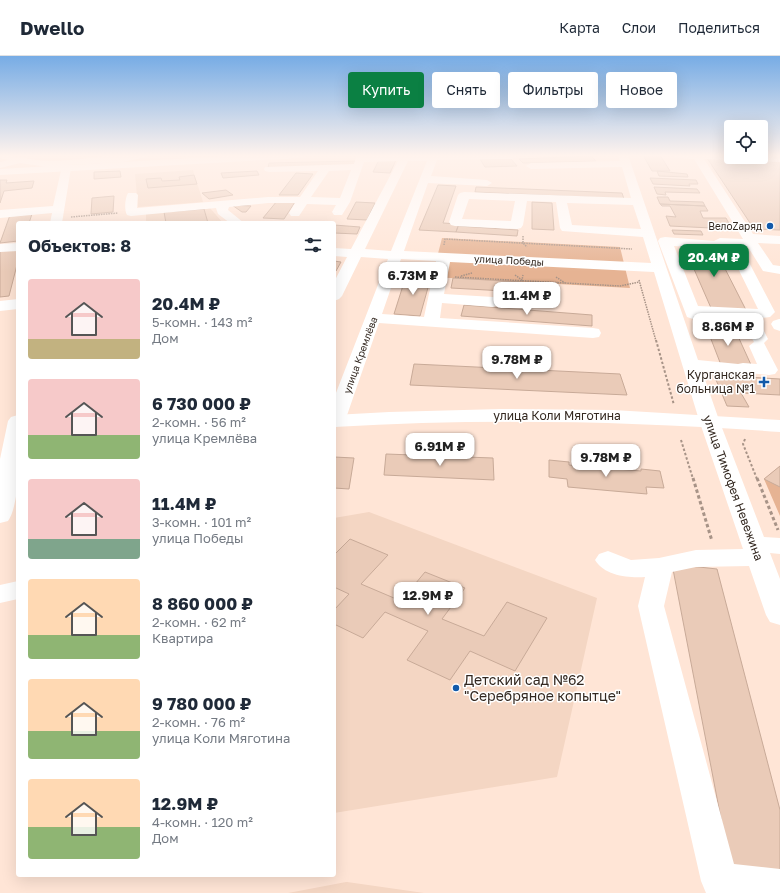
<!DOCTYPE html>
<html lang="ru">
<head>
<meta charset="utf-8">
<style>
  :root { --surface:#fff; --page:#f2f2f3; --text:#1f2937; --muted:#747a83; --line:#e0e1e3; --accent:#0b8043 }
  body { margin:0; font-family:"Golos Text",sans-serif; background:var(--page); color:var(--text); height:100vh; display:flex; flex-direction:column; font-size:15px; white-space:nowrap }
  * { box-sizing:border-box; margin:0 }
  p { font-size:13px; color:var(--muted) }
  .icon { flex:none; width:22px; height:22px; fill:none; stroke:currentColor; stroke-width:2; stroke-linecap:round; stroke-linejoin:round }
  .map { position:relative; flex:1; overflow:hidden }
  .details { position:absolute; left:16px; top:165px; width:320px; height:656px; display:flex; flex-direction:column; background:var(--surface); border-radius:4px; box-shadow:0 4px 16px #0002 }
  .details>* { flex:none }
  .banner { position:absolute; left:348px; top:16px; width:372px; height:36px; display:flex; gap:8px }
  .controls { position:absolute; left:724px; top:64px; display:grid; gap:8px }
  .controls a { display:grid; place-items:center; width:44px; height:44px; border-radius:4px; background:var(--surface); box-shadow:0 4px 16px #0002; font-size:20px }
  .price { position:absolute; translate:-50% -34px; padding:0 9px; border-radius:8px; background:#fff; color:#222; font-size:13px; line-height:26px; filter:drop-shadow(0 1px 2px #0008) }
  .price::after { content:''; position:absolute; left:50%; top:24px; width:12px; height:9px; margin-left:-6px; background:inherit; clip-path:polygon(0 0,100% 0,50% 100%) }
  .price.on { background:var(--accent); color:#fff }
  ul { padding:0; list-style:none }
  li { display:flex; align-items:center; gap:12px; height:100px; padding:0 12px }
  li span { display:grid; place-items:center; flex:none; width:112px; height:80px; border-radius:4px; color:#555 }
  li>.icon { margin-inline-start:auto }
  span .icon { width:48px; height:48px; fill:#fffc; stroke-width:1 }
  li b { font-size:17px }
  h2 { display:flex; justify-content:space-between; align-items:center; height:48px; padding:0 12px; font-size:17px }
  .chip { padding:0 14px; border-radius:4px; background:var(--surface); box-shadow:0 4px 16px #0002; font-size:14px; line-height:36px }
  .chip.on { background:var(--accent); color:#fff }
  header { display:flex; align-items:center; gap:24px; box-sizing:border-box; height:56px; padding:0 20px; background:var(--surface); border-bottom:1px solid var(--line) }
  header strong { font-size:19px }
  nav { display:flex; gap:22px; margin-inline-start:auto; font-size:14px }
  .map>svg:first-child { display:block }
</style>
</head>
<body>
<header>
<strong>Dwello</strong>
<nav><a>Карта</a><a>Слои</a><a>Поделиться</a></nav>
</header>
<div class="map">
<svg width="780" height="837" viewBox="0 0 780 837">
  <rect width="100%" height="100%" fill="#ffe5d6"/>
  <!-- built -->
  <path fill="#f4d6c3" d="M193,114l10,32 -65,5 -3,-33z
    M210,152l13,15h-77v-9z
    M369,456l228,86 -40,179 -223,36v-295z
    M346,826h1l77,11h-136z"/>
  <!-- green -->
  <path fill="#e6b393" d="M442,182l178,9 10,41 -198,-11z
    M780,410v50l-16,-37z"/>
  <!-- building -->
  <path fill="#eacbb8" stroke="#c8aa98" d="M643,99h17l10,16h-18z
    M591,100l5,5 -73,2 -4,-4z
    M707,102l73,2v70l-26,-1z
    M480,103h31l6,7 -32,1z
    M379,104h17l-6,13 -17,-1z
    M355,105l1,5 -88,2 1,-5z
    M120,115l1,6 -27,2v-7z
    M257,115l2,4 -36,3 -2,-5z
    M657,115l30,3 1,3 -29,-1z
    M296,117l17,1 -15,21h-19z
    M194,119l3,9 -49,4 -2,-9 15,-1 1,3 18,-1 -1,-3z
    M650,122l46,2 2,4h-9l1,2 -37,-2z
    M0,124h7l-1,3 28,-2 -2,7 -28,3 -4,12z
    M438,129l18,1 -13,37 16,1 -3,8 -37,-2z
    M476,131l146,6 2,6 -149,-7z
    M654,131l43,2 3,4 -35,-1 1,3 -9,-1z
    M226,134l7,5 -24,4 -7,-6z
    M114,140l-1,16 -22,2 1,-16z
    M657,141h11l2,4 33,1 2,4 -45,-2z
    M277,145l18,1 -11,17 -21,-1z
    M356,146l19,1 -8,17 -20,-1z
    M532,146l20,1 2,27 -22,-1z
    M660,148l45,2 3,5h-8l3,7h23l6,11 -62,-3 -4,-10 10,1 -6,-11h-8z
    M232,149l19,1 -5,6h-4z
    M204,153l4,14h-42l-2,-11z
    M32,158l-3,9h-11v18l-18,2 10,-28z
    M334,169l26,2 -3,7 -23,-1z
    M458,170l60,4 -1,6 -61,-4z
    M672,174l29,1 2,4 -29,-1z
    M683,188l30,1 33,65 -35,-2z
    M18,192v13l-9,35 -9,1v-47z
    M334,205l7,1 -5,9 -2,-1z
    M406,220l25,1 -11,39 -26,-2z
    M453,222l70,4 -1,10 -71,-4z
    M464,249l128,10v11l-131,-10z
    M704,265l28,2 20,44h-10l6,10h-11l-5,-11 -11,-1z
    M414,308l206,10 7,21 -217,-10z
    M714,319l66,4v16l-39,-2 8,14 -22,-1z
    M386,398l107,4 1,22 -110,-5z
    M334,401l20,1 -5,31 -15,-1z
    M549,404l20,2v3l72,6v-2l19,2 4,17 -18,-1 1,7 -79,-7 -1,-8 -18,-2z
    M780,410v21l-16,-8z
    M350,483l38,16 -27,29 40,17 24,-29 40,16 -23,31 42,17 23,-34 40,16 -32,53 -45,-20 -20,29 -43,-20 21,-29 -43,-19 -22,26 -29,-14v-14l15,-16 -15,-7v-32z
    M672,508l45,5 63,241v73l-48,-7z"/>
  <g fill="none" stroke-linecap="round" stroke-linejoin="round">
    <!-- path-far2 -->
    <path stroke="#a79387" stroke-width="1.5" stroke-dasharray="1.5 1" stroke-linecap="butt" d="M71,161l47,-4
      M523,180v7l4,4
      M444,189l1,-6 187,10
      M515,219l7,5 1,-5
      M461,220l11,-3
      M455,221l165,9 19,-4
      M556,221l9,6
      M639,224l17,61"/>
    <!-- path-far1 -->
    <path stroke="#a79387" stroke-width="2" stroke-dasharray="2.5 2" stroke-linecap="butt" d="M656,284l18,65
      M745,383l-2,5 14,35
      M681,384l12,39"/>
    <!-- path -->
    <path stroke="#a79387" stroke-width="3" stroke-dasharray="3.5 2.5" stroke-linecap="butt" d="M693,422l19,63
      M757,422l21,52"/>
    <!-- minor -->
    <path fill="#fff" fill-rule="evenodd" d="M0,99c17,0 32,6 49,6 32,0 66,-9 98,-6l-1,2 -23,5 -55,3 3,3 -9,55h-12l2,-10 -52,5v-8l53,-4 9,-40 -14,1 -28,-4 -20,5v-6l9,-2 -9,-2z
      M401,99h115l1,1 -5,3 -75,1 -6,16 56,4 5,3 -5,3 -59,-3 -24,68 247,12 -8,-26 -81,-6 -2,-3 -4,-26 -29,-1 -4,24 -2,3 -4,1 -62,-3 -4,-1 -2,-3 9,-27 2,-2 4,-1 167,6 -9,-31 -91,2 -5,-3 5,-3 89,-2 -2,-6h10l70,205 40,4 5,-1 14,1 -8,-18 5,-4 -9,-16 -21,-2 -2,-3 5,-4 -27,-2 -1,2 -6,2 -6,-2 -29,-76 2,-3 5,-1 49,4 6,-3 23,1 -49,-80 -17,-1 -5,-3h59v2l49,-1v6l-76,-3 49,75 27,2v8l-22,-1 15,22 7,1v8l-17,-3 -15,-24h-7l34,65 -5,5 -15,2 5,4 8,16 -4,4 14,27 -3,4 -6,1 -31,-3 -5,1 -31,-2 17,49 45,117 16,1v16l-10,-1 10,26v46l-10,-3 -4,-7 -17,-49 -53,1 -24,5 -8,34 70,258 46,5v24h-74l-5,-12 -63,-275 7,-29c-17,1 -40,-1 -50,-17l4,-6 9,-3 23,9 28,-2 37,-8 47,-1 -44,-129 -45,-148 -204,-10 -6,32 49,3 5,2 3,3 -3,3 -5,2 -51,-4 -2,15 153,10 6,1 2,4 -2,4 -6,1 -214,-15 -34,98 -3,4 -7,2 -1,-29 54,-139 -27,-2 -19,39 -3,3 -5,2v-19l13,-25 -13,-1v-8l17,1 47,-88 -34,1 -14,40 -8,13h-8l-2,-3 4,-7 -29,-1 -8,12h-8l-2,-3 6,-10h-27l-39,4 -1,3 16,13h-14l-12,-9 -2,-6 -85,8 -4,-1c-3,-5 -2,-17 1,-22h8l2,2 -1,13 131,-11h32l18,-26 -49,1 -4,-1 -1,-2 1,-2 89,-3 2,-7 4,-1zM408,105h19l-36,90 -26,-2zM351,114l-11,28 -29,-1 18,-26zM469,143l46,2 -4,20 -49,-2zM567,147l66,2 8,24 -69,-4zM674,190l55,4 29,59 -60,-3zM401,203l35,2 -12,56 -42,-3z
      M18,187v8l-18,1v-8z
      M18,243v10l-18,2v-10z
      M779,263h1v12l-6,-2 -3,-5 2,-3z
      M18,359c0,26 4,86 -10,106l-8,2v-64l8,-38 3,-4z
      M18,525v18l-18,4v-18z"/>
    <!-- major -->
    <path fill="#fff" fill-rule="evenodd" d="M245,99h60l-5,3 -300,17v-6z
      M501,353l112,1 167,10v12c-149,-11 -297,-14 -446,-5v-12l55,-3z
      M18,403v12l-18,4v-14z"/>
  </g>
  <!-- sky -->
  <linearGradient id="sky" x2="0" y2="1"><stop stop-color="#77ace5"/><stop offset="0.46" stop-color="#fff3ed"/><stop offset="1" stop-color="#fff3ed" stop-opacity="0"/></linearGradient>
  <rect width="780" height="216" fill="url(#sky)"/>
  <!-- markers -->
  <g fill="#125aaa" stroke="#fff" stroke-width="1.5">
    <circle cx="770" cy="170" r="4"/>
    <path d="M762 320h4v4h4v4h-4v4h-4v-4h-4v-4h4z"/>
    <circle cx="456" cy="632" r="4"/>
  </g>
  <g text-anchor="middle" stroke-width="3" stroke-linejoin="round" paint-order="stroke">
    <!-- far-poi labels -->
    <g font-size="10" fill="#332820" stroke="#fff" text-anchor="end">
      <text x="762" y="174">ВелоZаряд</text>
    </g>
    <!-- far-street labels -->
    <g font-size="10" fill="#332820" stroke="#fff">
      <text transform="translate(509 204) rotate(3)" y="4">улица Победы</text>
      <text transform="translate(360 299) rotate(-70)" y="4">улица Кремлёва</text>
    </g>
    <!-- poi labels -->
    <g font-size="12" fill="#332820" stroke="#fff" text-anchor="end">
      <text x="755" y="323">Курганская<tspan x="755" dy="14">больница №1</tspan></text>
    </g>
    <!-- street labels -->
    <g font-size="12" fill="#332820" stroke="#fff">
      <text x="557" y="364">улица Коли Мяготина</text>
      <text transform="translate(733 432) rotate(70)" y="4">улица Тимофея Невежина</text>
    </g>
    <!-- near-poi labels -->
    <g font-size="14" fill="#332820" stroke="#fff" text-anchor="start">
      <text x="464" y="629">Детский сад №62<tspan x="464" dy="16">"Серебряное копытце"</tspan></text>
    </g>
  </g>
</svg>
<div class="controls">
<a><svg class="icon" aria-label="locate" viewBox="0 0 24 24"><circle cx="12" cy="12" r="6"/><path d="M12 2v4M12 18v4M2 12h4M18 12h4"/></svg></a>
</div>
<b class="price on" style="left:714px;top:222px">20.4M ₽</b>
<b class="price" style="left:413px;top:240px">6.73M ₽</b>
<b class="price" style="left:527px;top:260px">11.4M ₽</b>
<b class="price" style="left:728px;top:291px">8.86M ₽</b>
<b class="price" style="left:517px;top:324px">9.78M ₽</b>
<b class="price" style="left:440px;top:411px">6.91M ₽</b>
<b class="price" style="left:606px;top:422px">9.78M ₽</b>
<b class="price" style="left:428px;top:560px">12.9M ₽</b>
<div class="banner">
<a class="chip on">Купить</a>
<a class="chip">Снять</a>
<a class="chip">Фильтры</a>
<a class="chip">Новое</a>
</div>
<section class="details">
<h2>Объектов: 8<svg class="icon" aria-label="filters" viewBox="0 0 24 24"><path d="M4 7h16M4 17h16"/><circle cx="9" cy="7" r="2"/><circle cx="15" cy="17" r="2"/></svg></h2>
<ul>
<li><span style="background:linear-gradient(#f6c9c9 75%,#c2b280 0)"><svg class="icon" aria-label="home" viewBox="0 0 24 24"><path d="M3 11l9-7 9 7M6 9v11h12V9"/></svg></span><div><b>20.4M ₽</b><p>5-комн. · 143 m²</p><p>Дом</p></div></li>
<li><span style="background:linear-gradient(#f6c9c9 70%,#8fb573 0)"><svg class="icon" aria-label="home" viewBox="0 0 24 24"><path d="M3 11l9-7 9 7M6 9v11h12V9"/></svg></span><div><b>6 730 000 ₽</b><p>2-комн. · 56 m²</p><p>улица Кремлёва</p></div></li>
<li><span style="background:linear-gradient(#f6c9c9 75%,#7fa58c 0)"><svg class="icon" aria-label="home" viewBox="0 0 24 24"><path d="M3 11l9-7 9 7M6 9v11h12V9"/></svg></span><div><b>11.4M ₽</b><p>3-комн. · 101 m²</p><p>улица Победы</p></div></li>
<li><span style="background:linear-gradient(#ffd9b3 70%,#8fb573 0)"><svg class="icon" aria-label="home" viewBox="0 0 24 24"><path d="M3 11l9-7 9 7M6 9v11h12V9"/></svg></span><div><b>8 860 000 ₽</b><p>2-комн. · 62 m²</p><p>Квартира</p></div></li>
<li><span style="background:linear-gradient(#ffd9b3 65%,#8fb573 0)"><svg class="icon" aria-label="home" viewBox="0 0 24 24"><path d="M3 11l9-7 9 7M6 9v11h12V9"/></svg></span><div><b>9 780 000 ₽</b><p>2-комн. · 76 m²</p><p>улица Коли Мяготина</p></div></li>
<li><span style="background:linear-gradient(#ffd9b3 60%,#8fb573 0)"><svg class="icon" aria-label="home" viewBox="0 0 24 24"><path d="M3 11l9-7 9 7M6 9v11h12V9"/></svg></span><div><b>12.9M ₽</b><p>4-комн. · 120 m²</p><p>Дом</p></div></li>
</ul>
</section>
</div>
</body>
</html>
